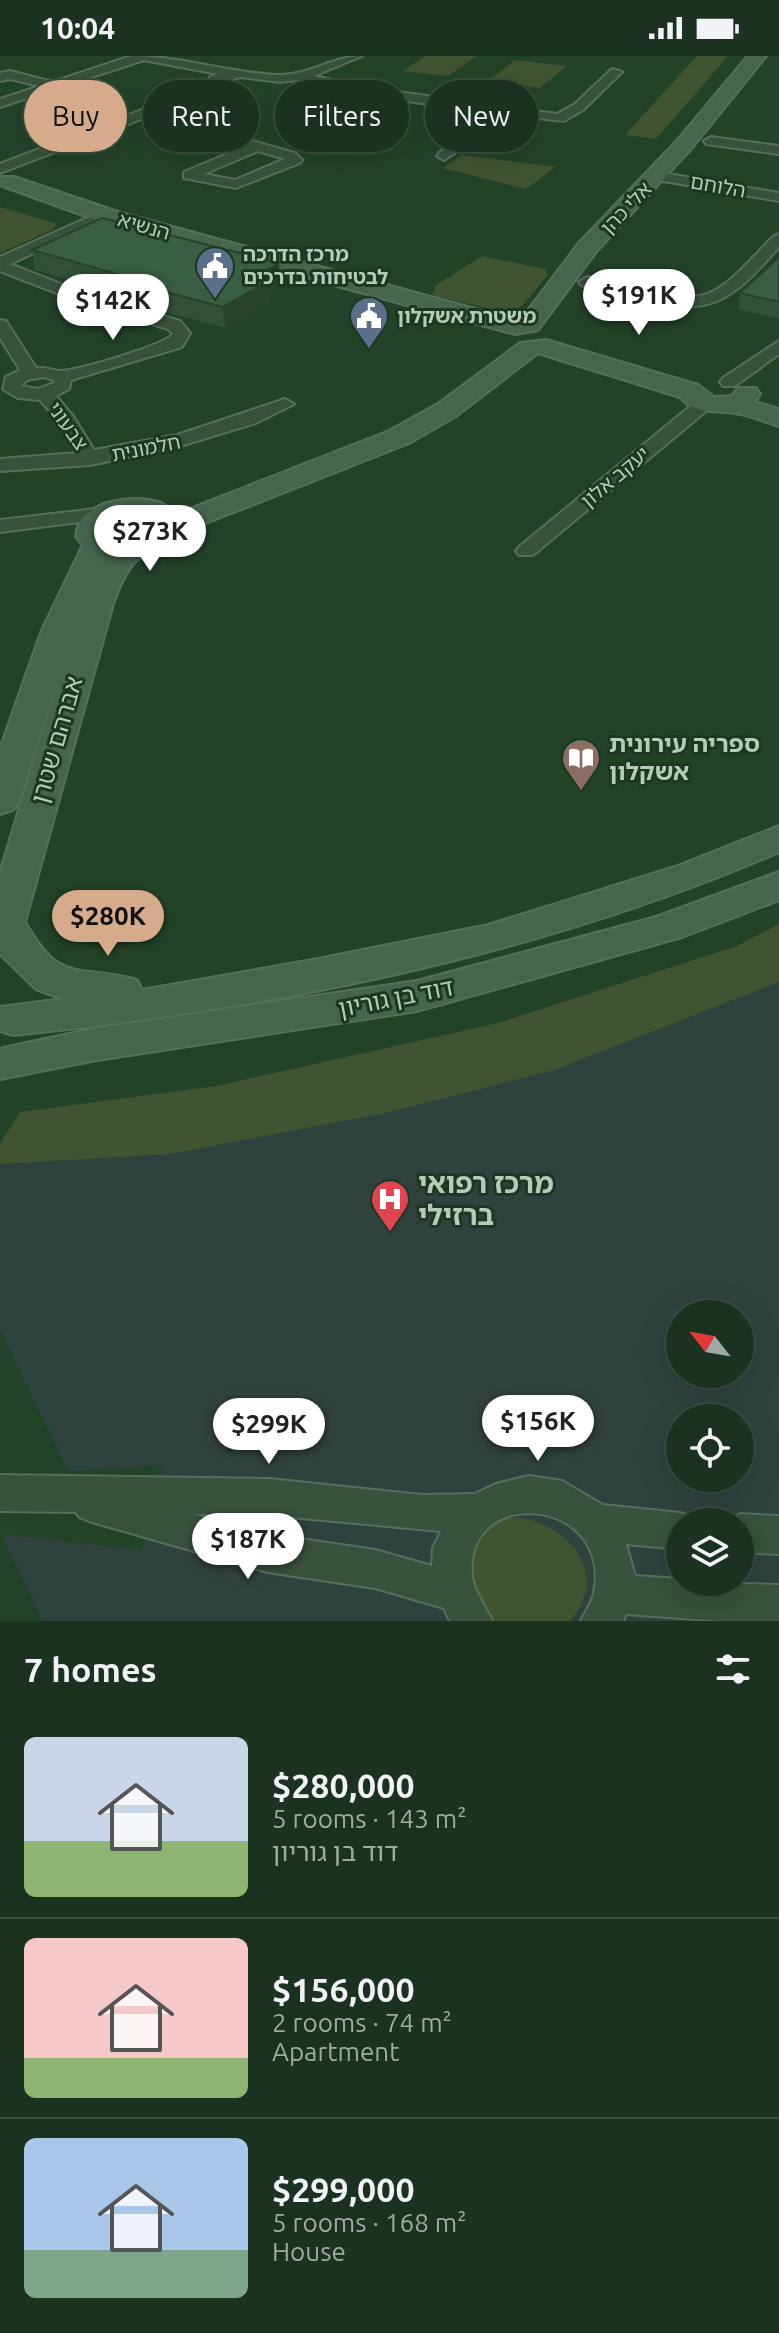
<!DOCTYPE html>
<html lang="en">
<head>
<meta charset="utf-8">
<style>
  :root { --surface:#1a321f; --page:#273e2c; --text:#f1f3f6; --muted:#9faaa4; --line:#384d3d; --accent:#d6ab8b }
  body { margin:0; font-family:Ubuntu,"Noto Sans Hebrew",sans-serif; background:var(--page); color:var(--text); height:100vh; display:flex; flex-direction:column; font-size:30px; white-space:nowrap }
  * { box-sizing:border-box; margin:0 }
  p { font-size:26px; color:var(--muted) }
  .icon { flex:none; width:44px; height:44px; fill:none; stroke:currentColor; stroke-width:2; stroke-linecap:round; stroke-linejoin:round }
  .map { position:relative; height:1565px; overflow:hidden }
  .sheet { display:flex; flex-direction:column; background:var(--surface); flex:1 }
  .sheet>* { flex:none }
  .guide { position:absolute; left:24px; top:24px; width:732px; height:72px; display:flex; gap:16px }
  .needle { width:52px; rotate:301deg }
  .fabs { position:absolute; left:666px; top:1244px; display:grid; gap:16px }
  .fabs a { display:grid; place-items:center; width:88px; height:88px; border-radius:50%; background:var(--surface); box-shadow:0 8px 32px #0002,0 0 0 2px var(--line); font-size:40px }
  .price { position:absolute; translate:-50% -68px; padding:0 18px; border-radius:28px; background:#fff; color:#222; font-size:26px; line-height:52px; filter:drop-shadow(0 2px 4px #0008) }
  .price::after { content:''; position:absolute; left:50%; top:48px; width:24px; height:18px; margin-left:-12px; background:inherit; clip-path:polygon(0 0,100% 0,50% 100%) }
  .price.active { background:var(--accent); color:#111 }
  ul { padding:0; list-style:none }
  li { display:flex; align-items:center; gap:24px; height:200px; padding:0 24px }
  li+li { border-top:2px solid var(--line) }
  li span { display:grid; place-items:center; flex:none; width:224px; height:160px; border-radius:12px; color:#555 }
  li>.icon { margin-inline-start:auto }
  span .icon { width:96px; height:96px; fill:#fffc; stroke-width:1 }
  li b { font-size:34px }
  h2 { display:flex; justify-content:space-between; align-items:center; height:96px; padding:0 24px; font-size:34px }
  .tag { padding:0 28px; border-radius:36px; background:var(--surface); box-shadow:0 8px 32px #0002,0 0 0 2px var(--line); font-size:28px; line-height:72px }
  .tag.active { background:var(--accent); color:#111 }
  .status { display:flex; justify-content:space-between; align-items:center; height:56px; padding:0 40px; background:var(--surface); direction:ltr }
  .status svg { height:22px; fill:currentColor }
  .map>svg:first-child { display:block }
</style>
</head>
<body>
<div class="status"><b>10:04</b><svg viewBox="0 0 49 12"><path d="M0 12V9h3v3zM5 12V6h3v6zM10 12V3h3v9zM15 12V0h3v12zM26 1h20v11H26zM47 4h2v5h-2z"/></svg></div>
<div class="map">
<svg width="779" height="1565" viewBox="0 0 779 1565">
  <rect width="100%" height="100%" fill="#234329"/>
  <!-- medical -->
  <path fill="#30423e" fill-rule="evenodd" d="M779,916v649h-736l-42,-87 141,17 19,-86 -93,6 -68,-143v-176zM680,1258h60v60h-60zM680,1362h60v60h-60zM680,1466h60v60h-60z"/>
  <!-- green -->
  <path fill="#425331" d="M425,0h51l-28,20 -45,-5z
    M697,0h31l-72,83 -31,-4z
    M515,4l52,6 -27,22 -53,-6z
    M462,99l94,12 -30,22 -84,-21z
    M0,151l57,17 -5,6 -52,23z
    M482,200l63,13 3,6 -27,32 -14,6 -75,-18 4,-10z
    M779,868v58l-225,88 -169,43 -215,41 -170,10v-20l20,-32 196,-26 282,-63 239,-77z
    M514,1461c53,5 98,56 56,104h-96l-16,-71 41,-31z"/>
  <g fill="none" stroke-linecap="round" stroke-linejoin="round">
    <!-- street casing -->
    <g stroke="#566f5b" stroke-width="4">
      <path id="street" d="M131,0c50,0 98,17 147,19 30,1 55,-19 84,-19l-48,20 56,12 187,26 18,-10 37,-35 10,3 -39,38 -19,11 -54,-6 -66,45 -7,-4 2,-3 57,-40 -126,-17 -72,-16 -18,2 -39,-5 -21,5 -5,9 -59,23 139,39 7,7 -2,3 -64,25 -52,-10v-6l60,-25 -100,-29 -144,55v-9l207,-79 3,-8 8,-3 -74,-14 -144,47v-8l40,-13 -30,-7 -10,2v-8l10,-2 43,11zM258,95l27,8 -50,21 -31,-6z
        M711,81l68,9v8l-73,-10 -2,-3z
        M657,116l122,21v8l-127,-22 -2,-3z
        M113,158l7,4 -2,3 -23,4 -85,39 74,29 96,28 10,12 -8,14 -111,33 -2,9 -13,7 17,20 21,34 83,-15 108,-36 9,5 -38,19 -76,23 -90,19 -90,6v-12l77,-6 -18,-31 -19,-22 -22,-2 -15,-9 3,-12 14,-7 -20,-32v-18l6,1 30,47c9,-1 15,2 24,3 14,1 107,-27 113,-37l-5,-5 -96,-30 -72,-28v-14l87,-39zM44,321l10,3v3l-16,6 -17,-3 6,-6z
        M779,178v13c-17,18 -34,40 -56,51 -41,22 -100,-2 -142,-13l-2,-3 8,-5c33,8 96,31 127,14 23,-13 41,-37 60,-55z
        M779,285v13l-44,32h-12l-3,-4 3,-4z
        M705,342l9,5 -3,4 -178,148h-14l-3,-4 3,-4 180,-148z
        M104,452l10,6 -3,4 -111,14v-12z
        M0,1419l269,4 153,16 53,-1 21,-10 33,-8 33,5 41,24 77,8 14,5 1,4h-15v27l-54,-5 9,32 45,3v3l99,3v36h-56l-97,-7 -3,7h-42c4,-9 11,-18 13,-28 19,-97 -131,-109 -122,-17 1,14 14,31 20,45h-42l-6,-13 -69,-20 -108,-16 -175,-50 -13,-5 -3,-5 -76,-1zM193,1458l76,1 172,16 -8,17 -1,18 -57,-16 -108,-16z
        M740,1458l39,2v38l-39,-2v-30h-15z"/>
    </g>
    <!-- secondary casing -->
    <g stroke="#566f5b" stroke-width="4">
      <path id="secondary" d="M748,0h18l-76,94 -95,103 -57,77 -22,4 -9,-2 -402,-109 -105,-38v-8h14l107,36 399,108 59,-78 97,-101z
        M546,284l152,45 16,12 18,-1 6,-8h18l4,6 -5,8 24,7v17c-15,-4 -30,-12 -45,-13 -20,-3 -39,2 -54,-16l-142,-44 -82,63 -47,27 -226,89c-10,16 -23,17 -38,23 -17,7 -26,33 -32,49l-88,318c37,66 54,41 112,58l5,10 176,-31 170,-34 187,-58 104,-41v26c-239,103 -507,157 -766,183l-13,-4v-24l63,-8 -27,-10 -36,-35v-81l60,-200 -41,129 -6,8 -13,4v-65l42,-119 41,-85 -7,-8c1,-36 57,-44 85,-34 6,3 11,7 16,11l212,-83 49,-27 82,-61zM128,461l17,1 10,7 -1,4c-16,11 -31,15 -48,5v-6l8,-8z
        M779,816v28l-97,37 -265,74 -320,49 -97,19v-30l3,-1 94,-20 320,-47 239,-64z"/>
    </g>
    <!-- street -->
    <use href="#street" fill="#38523d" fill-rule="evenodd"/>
    <!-- secondary -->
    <use href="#secondary" fill="#45654d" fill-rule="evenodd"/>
  </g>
  <!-- wall -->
  <path fill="#325138" d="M32,194l248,34 -12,7 1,11 -44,26 -73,-19v-5l-117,-34z
    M779,201v62l-41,-10 2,-16z"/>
  <!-- shaded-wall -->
  <path fill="#29422e" d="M279,207l1,21 -12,7 1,11 -44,26 -2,-21 31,-29z"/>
  <!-- building -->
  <path fill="#3a5e41" stroke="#29422e" stroke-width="2" d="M102,162l177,45 -25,15 14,3 -45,26 -73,-19 6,-3 -124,-35z
    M779,201v45l-39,-9z"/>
  <!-- icons -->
  <defs>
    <g id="civic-pin" transform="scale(2)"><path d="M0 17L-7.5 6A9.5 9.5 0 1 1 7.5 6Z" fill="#5c6f8a" stroke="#1c3722"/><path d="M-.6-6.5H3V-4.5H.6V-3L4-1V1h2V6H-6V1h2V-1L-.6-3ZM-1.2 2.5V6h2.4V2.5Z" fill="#fff"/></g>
    <g id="library-pin" transform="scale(2)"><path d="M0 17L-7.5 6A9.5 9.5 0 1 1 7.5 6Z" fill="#8d6e63" stroke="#1c3722"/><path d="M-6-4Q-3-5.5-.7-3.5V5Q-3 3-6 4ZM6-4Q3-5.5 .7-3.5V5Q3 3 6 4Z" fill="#fff"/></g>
    <g id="hospital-pin" transform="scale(2)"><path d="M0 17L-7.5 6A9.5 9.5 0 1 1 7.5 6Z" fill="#e0444e" stroke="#1c3722"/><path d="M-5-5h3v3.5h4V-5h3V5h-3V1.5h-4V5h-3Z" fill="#fff"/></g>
  </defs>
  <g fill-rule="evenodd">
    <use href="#civic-pin" x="215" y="210"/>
    <use href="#civic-pin" x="369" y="260"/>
    <use href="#library-pin" x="581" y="702"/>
    <use href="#hospital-pin" x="390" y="1143"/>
  </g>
  <g text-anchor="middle" stroke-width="6" stroke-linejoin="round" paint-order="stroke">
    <!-- far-street labels -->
    <g font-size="20" fill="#b5ccba" stroke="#1c3722">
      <text transform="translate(718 130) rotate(10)" y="7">הלוחם</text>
      <text transform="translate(626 152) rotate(-46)" y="7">אלי כהן</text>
      <text transform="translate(144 170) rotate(16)" y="7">הנשיא</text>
      <text transform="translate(68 370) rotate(55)" y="7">צבעוני</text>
      <text transform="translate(146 392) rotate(-11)" y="7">חלמונית</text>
      <text transform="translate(615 421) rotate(-40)" y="7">יעקב אלון</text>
    </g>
    <!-- far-poi labels -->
    <g font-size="20" font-weight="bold" fill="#b5ccba" stroke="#1c3722" text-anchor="start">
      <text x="243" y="205">מרכז הדרכה<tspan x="243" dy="23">לבטיחות בדרכים</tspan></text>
      <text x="397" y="267">משטרת אשקלון</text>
    </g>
    <!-- street labels -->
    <g font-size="24" fill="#b5ccba" stroke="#1c3722">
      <text transform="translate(57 684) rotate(-74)" y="8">אברהם שטרן</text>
      <text transform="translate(396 942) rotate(-11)" y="8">דוד בן גוריון</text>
    </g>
    <!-- poi labels -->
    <g font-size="24" font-weight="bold" fill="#b5ccba" stroke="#1c3722" text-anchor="start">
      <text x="609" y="696">ספריה עירונית<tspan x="609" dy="28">אשקלון</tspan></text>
    </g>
    <!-- near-poi labels -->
    <g font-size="28" font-weight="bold" fill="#b5ccba" stroke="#1c3722" text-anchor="start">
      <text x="418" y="1137">מרכז רפואי<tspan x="418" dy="32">ברזילי</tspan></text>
    </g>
  </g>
</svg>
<div class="fabs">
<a><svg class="needle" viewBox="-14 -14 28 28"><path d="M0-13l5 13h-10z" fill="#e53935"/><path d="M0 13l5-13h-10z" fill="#9faaa4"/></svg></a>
<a><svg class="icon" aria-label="locate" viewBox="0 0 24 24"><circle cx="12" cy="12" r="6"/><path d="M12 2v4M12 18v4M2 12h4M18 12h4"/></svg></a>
<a><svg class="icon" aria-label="layers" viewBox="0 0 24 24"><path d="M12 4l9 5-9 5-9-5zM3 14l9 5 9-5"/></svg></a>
</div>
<b class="price" style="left:639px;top:281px">$191K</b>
<b class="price" style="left:113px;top:286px">$142K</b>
<b class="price" style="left:150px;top:517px">$273K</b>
<b class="price active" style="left:108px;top:902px">$280K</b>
<b class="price" style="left:538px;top:1407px">$156K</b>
<b class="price" style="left:269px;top:1410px">$299K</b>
<b class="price" style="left:248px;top:1525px">$187K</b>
<div class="guide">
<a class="tag active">Buy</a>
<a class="tag">Rent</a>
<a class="tag">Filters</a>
<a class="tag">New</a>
</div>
</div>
<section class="sheet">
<h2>7 homes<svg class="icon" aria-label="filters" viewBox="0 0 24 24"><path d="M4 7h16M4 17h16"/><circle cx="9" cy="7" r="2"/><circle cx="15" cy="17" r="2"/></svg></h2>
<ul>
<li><span style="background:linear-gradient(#c9d6e8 65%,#8fb573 0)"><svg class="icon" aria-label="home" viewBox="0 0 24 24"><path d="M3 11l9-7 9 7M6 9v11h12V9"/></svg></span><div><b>$280,000</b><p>5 rooms · 143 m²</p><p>דוד בן גוריון</p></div></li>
<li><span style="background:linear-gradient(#f6c9c9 75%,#8fb573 0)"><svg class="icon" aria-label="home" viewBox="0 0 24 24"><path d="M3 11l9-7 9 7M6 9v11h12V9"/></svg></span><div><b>$156,000</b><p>2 rooms · 74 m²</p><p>Apartment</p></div></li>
<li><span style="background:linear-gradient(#a9c7e8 70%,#7fa58c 0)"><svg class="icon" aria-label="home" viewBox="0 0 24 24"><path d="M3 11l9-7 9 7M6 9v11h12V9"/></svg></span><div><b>$299,000</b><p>5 rooms · 168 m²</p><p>House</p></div></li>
</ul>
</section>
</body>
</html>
